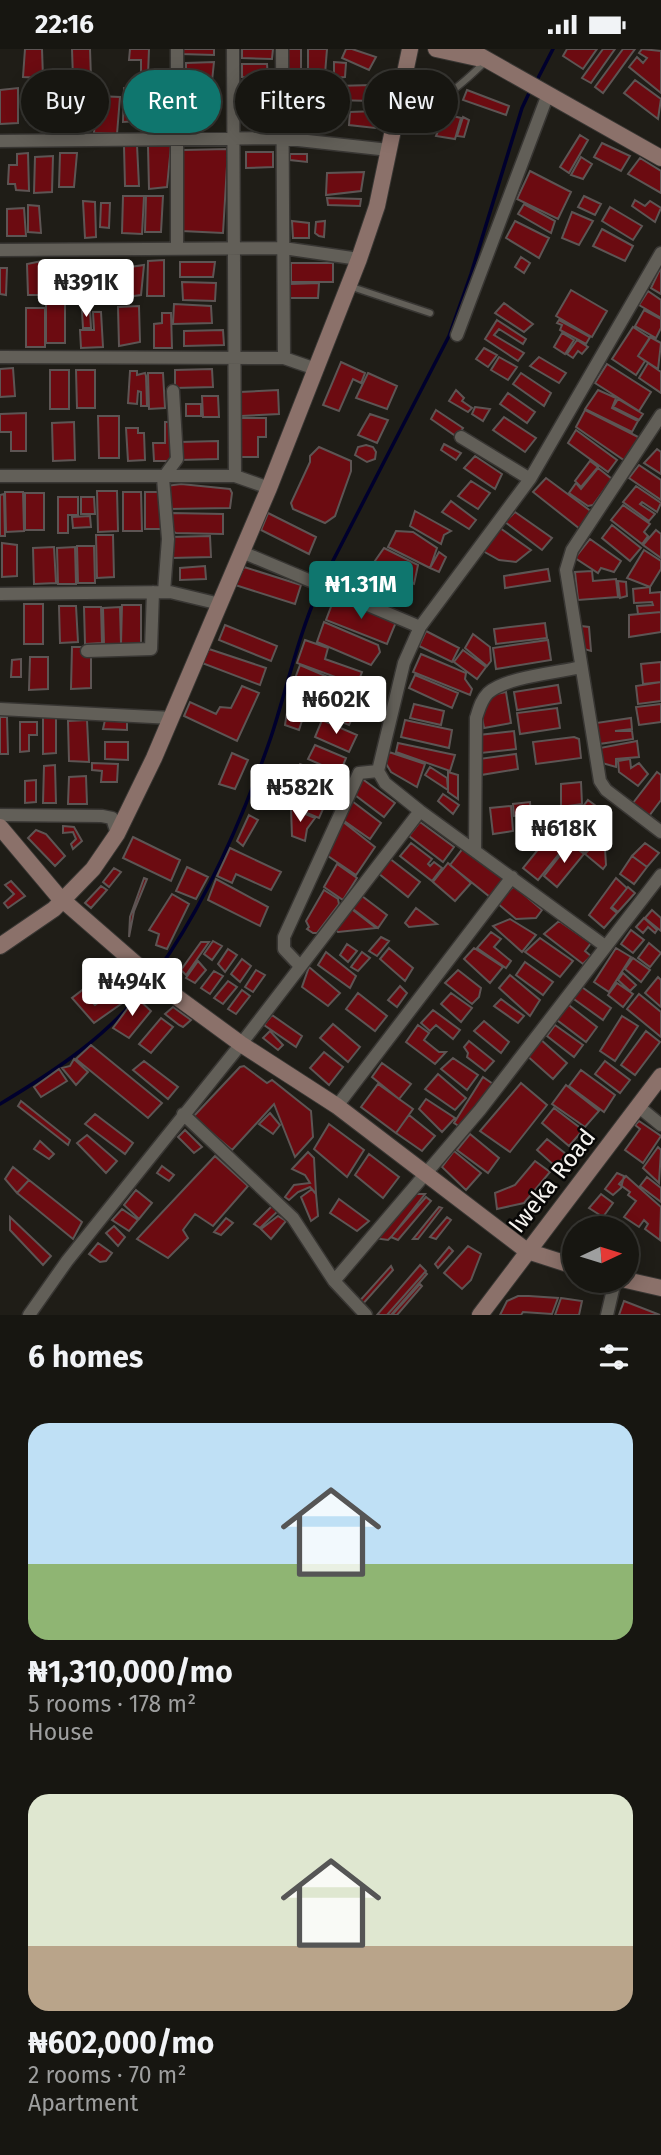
<!DOCTYPE html>
<html lang="en">
<head>
<meta charset="utf-8">
<style>
  :root { --surface:#171611; --page:#24231f; --text:#f1f3f6; --muted:#9e9f9f; --line:#363531; --accent:#0f766e }
  body { margin:0; font-family:"Fira Sans",sans-serif; background:var(--page); color:var(--text); height:100vh; display:flex; flex-direction:column; font-size:26px; white-space:nowrap }
  * { box-sizing:border-box; margin:0 }
  p { font-size:23px; color:var(--muted) }
  .icon { flex:none; width:38px; height:38px; fill:none; stroke:currentColor; stroke-width:2; stroke-linecap:round; stroke-linejoin:round }
  .map { position:relative; height:1266px; overflow:hidden }
  .drawer { display:flex; flex-direction:column; background:var(--surface); flex:1 }
  .drawer>* { flex:none }
  .top-card { position:absolute; left:21px; top:21px; width:620px; height:63px; display:flex; gap:14px }
  .needle { width:46px; rotate:86deg }
  .controls { position:absolute; left:562px; top:1167px; display:grid; gap:14px }
  .controls a { display:grid; place-items:center; width:77px; height:77px; border-radius:50%; background:var(--surface); box-shadow:0 4px 18px #0003,0 0 0 2px var(--line); font-size:35px }
  .price { position:absolute; translate:-50% -60px; padding:0 16px; border-radius:7px; background:#fff; color:#222; font-size:23px; line-height:46px; filter:drop-shadow(0 2px 4px #0008) }
  .price::after { content:''; position:absolute; left:50%; top:42px; width:21px; height:16px; margin-left:-10px; background:inherit; clip-path:polygon(0 0,100% 0,50% 100%) }
  .price.current { background:var(--accent); color:#fff }
  ul { padding:0; list-style:none }
  li { display:grid; align-content:center; gap:14px; height:371px; padding:0 28px }
  li span { display:grid; place-items:center; height:217px; border-radius:21px; color:#555 }
  li>.icon { margin-inline-start:auto }
  span .icon { width:126px; height:126px; fill:#fffc; stroke-width:1 }
  li b { font-size:30px }
  h2 { display:flex; justify-content:space-between; align-items:center; height:84px; padding:0 28px; font-size:30px }
  .pill { padding:0 24px; border-radius:32px; background:var(--surface); box-shadow:0 4px 18px #0003,0 0 0 2px var(--line); font-size:24px; line-height:63px }
  .pill.current { background:var(--accent); color:#fff }
  .status { display:flex; justify-content:space-between; align-items:center; height:49px; padding:0 35px; background:var(--surface); direction:ltr }
  .status svg { height:19px; fill:currentColor }
  .map>svg:first-child { display:block }
</style>
</head>
<body>
<div class="status"><b>22:16</b><svg viewBox="0 0 49 12"><path d="M0 12V9h3v3zM5 12V6h3v6zM10 12V3h3v9zM15 12V0h3v12zM26 1h20v11H26zM47 4h2v5h-2z"/></svg></div>
<div class="map">
<svg width="661" height="1266" viewBox="0 0 661 1266">
  <rect width="100%" height="100%" fill="#1f1d17"/>
  <g fill="none" stroke-linecap="round" stroke-linejoin="round">
    <!-- stream -->
    <path stroke="#00002d" stroke-width="3.5" d="M536,33l17,-33
      M322,533l127,-246 22,-62 51,-166 8,-17
      M156,924c50,-70 87,-155 115,-236 16,-49 27,-101 48,-148
      M0,1055c55,-33 110,-69 149,-122"/>
  </g>
  <!-- building -->
  <path fill="#6c0b11" stroke="#5d5554" stroke-width="2" d="M25,0h17l1,29 -20,-1z
    M72,0h18l1,30h-18z
    M130,0h19l-1,26h-7v-15h-12z
    M181,0h33v6l-33,-1z
    M242,0h31l-1,10 -30,-1z
    M284,0h17v26h-17z
    M308,0h19l-2,25h-17z
    M346,0h6l24,8 -7,13 -27,-12z
    M567,0h30l-14,20 -20,-13z
    M603,0h12l-24,34 -9,-5z
    M623,0h12l-32,44 -8,-6z
    M642,0l19,2v42l-32,-26 8,-10 6,6 4,-5 -8,-5z
    M214,13l-2,19 -26,-1v-17z
    M334,13l12,1 -1,14 -11,1z
    M242,15h25l1,14 -26,-1z
    M635,31l26,19 -3,20 -34,-26z
    M41,33l3,39 -18,-1v-36z
    M372,36v16l-37,-1 1,-14z
    M67,37l-2,39h-15l-1,-37z
    M138,37l1,35 -16,1 1,-34z
    M245,38h15l-1,12h-14z
    M262,38h13v10l-13,-1z
    M18,39v35l-18,1v-34z
    M166,41v37l-18,-1 -1,-34z
    M467,41l42,16 -3,9 -43,-15z
    M97,47l23,1 -3,37 -23,-1z
    M272,51v6l-23,1 -1,-5z
    M180,60h32l-2,14h-30z
    M290,61l19,2 -1,13 -12,2v5l-3,-6h-6z
    M244,62h26v14l-25,-1z
    M313,62h18l1,14h-18z
    M377,62l-2,17 -26,-3 1,-13z
    M419,64l16,4 -2,8 -17,-5z
    M445,65l16,4 -6,21 -19,-3z
    M463,68l6,3 -5,17 -7,-1z
    M580,86l8,5 -19,33 -9,-6z
    M602,94l28,13 -9,15 -27,-14z
    M137,96l2,41h-14l-1,-40z
    M148,97h23l-4,41 -18,2z
    M228,100l-5,84 -41,-2 1,-81z
    M246,103h27v15l-27,1z
    M28,104l1,38 -13,-1 -1,-6h-7l1,-19h8v-11z
    M60,104h17l-3,34h-15z
    M290,105h17v8l-17,-2z
    M53,107l-1,36 -18,1 1,-36z
    M581,108l11,7 -9,15 -12,-4z
    M640,109l21,13v22l-33,-19z
    M530,122l41,21 -13,27 -41,-20z
    M364,123l-3,19 -35,4 1,-22z
    M123,147h21l-2,38 -20,-1z
    M146,147h17l-2,36h-16z
    M584,147l17,8 -6,11 -17,-8z
    M327,149l34,1 -1,7 -32,-1z
    M635,151l10,6 5,-5 11,7 -6,14 -23,-16z
    M83,152l12,1 1,35 -11,1z
    M101,154h9l-1,25 -9,-1z
    M524,155l31,17 -4,12 -33,-19z
    M28,156l11,1 2,27 -13,-1z
    M610,158l32,19 -9,14 -31,-19z
    M24,159l2,28h-19v-27z
    M572,163l21,9 -14,24 -17,-7z
    M292,172l17,2v15h-16z
    M325,172l-1,16 -5,-1 -4,-3 1,-11z
    M515,172l34,17 -10,20 -33,-20z
    M602,180l31,17 -8,15 -32,-15z
    M521,208l9,6 -6,10 -9,-6z
    M164,211v36h-17l1,-35z
    M42,212l1,34h-15l-1,-31z
    M180,213h35l-2,15h-33z
    M77,214l1,17 -11,2 -1,13 -11,-1 1,-28z
    M108,214h15l-1,27 -17,-2z
    M291,214h42v19h-42z
    M85,215h17l-1,15h-10l-1,15h-8z
    M144,216l-3,30 -15,2 4,-30z
    M661,218v27l-10,-6z
    M0,219h7l-1,27 -6,-1z
    M182,233l34,1 -1,18 -32,-1z
    M319,234l-1,15h-30l2,-14z
    M571,241l36,21 -15,26 -36,-21z
    M648,242l13,9v18l-22,-13z
    M504,254l29,21 -9,8 -29,-19z
    M46,255h19v39h-19z
    M174,255l37,2 1,17 -39,1z
    M139,257l1,36 -21,4 -1,-39z
    M26,259h19v39h-19z
    M644,261l17,9v9l-5,10 -21,-12z
    M82,262h8l1,17h-8z
    M93,263h8l2,35 -22,1 -1,-18h14z
    M162,264h9l1,35h-18v-24l8,-1z
    M497,271l29,19 -3,5 -24,-15 -5,6 30,18 -6,8 -33,-22z
    M559,271l31,17 -4,7 -26,-14 2,-5 -5,-2z
    M633,278l17,11 -12,18 7,5 -9,14 -24,-16z
    M223,281l1,15 -40,1v-15z
    M562,284l12,7 -9,14 -11,-7z
    M650,288l11,6 -3,26 -20,-13z
    M577,291l11,7 -6,7 -4,-3 -5,7 -6,-4z
    M484,299l13,7 -9,12 -12,-8z
    M499,308l18,10 -9,13 -17,-10z
    M539,308l27,16 -7,10 -29,-17z
    M341,313l24,11 -4,10 -8,-4 -14,32 -16,-6z
    M648,314l13,9v21l-22,-15z
    M607,315l44,28 -12,19 -44,-28z
    M13,319l2,28 -15,1v-28z
    M212,320l1,18 -38,1v-18z
    M50,321h19v39h-19z
    M76,321h19v38h-18z
    M130,322h7v4l8,-2 1,3 1,30h-6v-14l-3,-1 -1,13 -9,-1z
    M148,324h15l2,35 -16,1z
    M368,324l29,13 -10,23 -31,-11z
    M521,324l30,20 -7,13 -31,-22z
    M278,341l1,24 -38,2 -1,-24z
    M456,341l8,8 -2,3 10,7 -4,4 -19,-11z
    M598,341l18,8 -4,10 26,13 -6,11 -47,-23z
    M508,344l27,19 -8,11 -27,-19z
    M202,347h16l1,21h-16z
    M618,350l25,15 -4,6 -26,-13z
    M186,355h15v12h-15z
    M475,358l15,2 -7,12 -11,-7z
    M436,361l27,18 -6,9 -26,-18z
    M585,361l57,29 -14,24 -52,-36z
    M26,364v38h-15v-19h-11v-18z
    M370,365l18,6 -11,23 -19,-8z
    M98,367h21v42h-20z
    M504,368l32,21 -11,14 -32,-22z
    M241,369h25v19h-8v20h-18z
    M74,373l1,38 -22,1 -1,-38z
    M165,373h9l1,39h-21l-1,-18h12z
    M126,379h12v5h6l1,27 -17,1z
    M576,381l41,30 -9,12 -40,-29z
    M218,392v18l-38,1v-18z
    M444,395l17,9 -5,7 -15,-10z
    M366,396l7,2 3,5 -1,7 -8,3 -12,-7 3,-8z
    M319,398l32,14v10l-16,45 -10,7 -32,-14 -2,-6 19,-41v-6z
    M657,400l4,3v22l-17,-11z
    M475,407l27,18 -7,15 -31,-21z
    M590,412l8,6 -17,20 -6,-6z
    M639,416l22,15v20l-32,-22z
    M598,419l14,11 -19,26 -5,1 -19,-13 7,-10 5,6z
    M546,429l46,34 -12,17 -47,-37z
    M471,432l19,12 -12,16 -20,-13z
    M181,435l49,5 2,4 -2,15 -63,1 -1,-23z
    M636,437l25,17 -4,9 -15,-10 -2,2 15,10 -6,7 -26,-19z
    M97,442h20l1,40 -20,1z
    M5,443h18l1,39 -18,1z
    M123,443h18l1,39h-19z
    M145,443h17l1,37h-18z
    M25,444h19v37h-19z
    M4,445l1,42h-5v-41z
    M58,448h20v18h-10v18h-10z
    M81,448h13l1,17h-14z
    M451,452l25,19 -7,9 -27,-17z
    M623,456l27,19 -6,8 4,4 -6,8 -31,-24z
    M415,462l36,20 -7,4 -3,9 -31,-18z
    M515,463l37,26 -10,12 -37,-28z
    M171,464l52,1v20l-47,-1 -5,-3z
    M268,464l48,24 -7,17 -48,-24z
    M90,467l1,11 -18,1 -1,-11z
    M612,476l29,23 -11,13 -28,-23z
    M500,479l31,22 -15,12 -17,-2 -16,-9z
    M656,481l5,4v24l-18,-13z
    M396,482l17,1 24,16 -7,20 -42,-21z
    M96,486h17l1,42 -17,1z
    M210,487l1,21 -40,1 -1,-21z
    M590,490l31,22 -7,11 -13,-4 -3,5 -23,-15z
    M2,494l15,2v31l-15,1z
    M77,497h17l1,37h-17z
    M54,498l2,36 -22,1 -1,-36z
    M75,498l1,37h-18l-1,-36z
    M384,499l34,17 -4,19 -44,-16z
    M644,501l17,11v8l-11,18 -23,-9z
    M439,503l7,5 -7,15 -9,-4z
    M205,517l1,13 -26,1v-12z
    M244,518l57,18 -6,19 -60,-19z
    M548,520l2,12 -45,7 -1,-12z
    M592,522l1,10 23,-2 2,18 -40,3 -3,-28z
    M618,532l8,1 1,14 -7,2z
    M650,538v6l11,-1v20l-23,2 -1,-8 16,-1 -1,-3 -18,1 -1,-14z
    M334,550l62,23 -9,22 -61,-24z
    M24,555h19v40h-19z
    M122,556h19v40l-20,-1z
    M59,557h17l2,36 -18,1z
    M84,558h17l1,36 -17,1z
    M120,558l1,37h-17l-1,-36z
    M661,563v20l-32,5v-22z
    M324,573l54,23 2,7 -9,13 -54,-23z
    M545,574l2,15 -51,6 -2,-15z
    M225,576l52,21 -6,15 -52,-21z
    M581,577l8,1 2,24 -7,-2z
    M426,582l33,17 -7,14 -33,-16z
    M473,585l17,13 1,14 -4,5 -22,-18z
    M305,591l23,8 -3,11 37,13 -5,13 -60,-22z
    M548,591l3,20 -55,9 -3,-21z
    M72,598h14l5,6v35l-20,1z
    M209,600l57,19 -6,17 -58,-22z
    M463,601l23,17 -9,12 -23,-17z
    M421,605l45,19 -1,6 7,10 -2,6 -57,-23z
    M30,608h18v32l-19,1z
    M21,610v18h-10l1,-17z
    M661,613v20l-18,2 -2,-20z
    M300,616l60,26 -7,15 -60,-22z
    M415,626l43,18 -6,15 -43,-20z
    M661,633v19l-23,3 -2,-18z
    M558,636l3,18 -44,7 -3,-18z
    M242,637l17,7 -22,48 -53,-25 6,-14 26,12 4,-7 11,1z
    M291,638l64,25 -6,13 -40,-17h-3l-7,22 -14,-5z
    M506,643l5,31 -27,5 -3,-16 10,-17z
    M414,655l30,7 -3,14 -31,-7z
    M661,655v18l-22,3 -3,-18z
    M557,659l3,20 -40,6 -3,-21z
    M56,667v37l-13,1v-37z
    M0,668h7l1,37h-8z
    M631,669l1,11 -17,2h17l1,8 -34,5 -3,-21z
    M87,671l2,42 -20,-1 -1,-40z
    M105,671l22,2v8l-24,-1z
    M322,671l35,15 -8,17 -34,-15z
    M405,671l47,10 -3,18 -48,-11z
    M20,673h17v13h-8v16l-9,1z
    M514,682l2,18 -35,4 -2,-18z
    M574,688l5,2 2,19 -45,6 -3,-22z
    M637,692l2,16 -23,2v8l-14,-4 -2,-15z
    M105,693h23v18l-23,-1z
    M398,694l57,12 -5,16 -54,-19z
    M315,696l31,13 -6,15 -32,-14z
    M389,703l36,12 -8,23 -26,-15 -6,-10z
    M232,704l16,7 -13,29 -16,-5z
    M516,705l2,15 -37,6 -2,-16z
    M630,710l1,9 8,-5 9,11 -10,12 -19,-14 -1,-11z
    M92,714l26,1 -1,18h-16l1,-11 -10,-1z
    M300,715l35,15 -8,17 -35,-14z
    M55,716l1,38h-13l1,-37z
    M430,718l17,11 1,12 -23,-15z
    M448,723l10,3v24l-10,-7z
    M657,723l4,3v25l-12,16 -16,-13z
    M86,727l1,28h-19l1,-27z
    M361,729l34,25 -11,14 -33,-25z
    M36,731v22l-11,1v-22z
    M581,733l1,22 -21,3v-23z
    M289,735l38,16 -8,18 -29,-12z
    M443,745l16,11 -6,9 -15,-13z
    M588,751l8,6 -26,34 -8,-6z
    M352,752l29,22 -11,16 -30,-21z
    M530,753l1,13 -17,1 -1,-12z
    M511,757l2,25 -20,3 -3,-26z
    M571,758l5,4 -14,18 -7,-3z
    M291,759l24,10 -8,11 -2,12 -13,-5z
    M596,759l6,5 1,15 -18,25 -14,-11z
    M249,766l9,5 -15,26 -6,-5z
    M342,772l33,26 -19,28 -31,-21z
    M420,773l34,25 -11,15 -34,-26z
    M63,777l11,1 8,14 -9,8 -2,-5 5,-5 -3,-7 -10,1z
    M36,781l10,4 19,22 -10,10 -27,-28z
    M604,784l2,32 -3,4 -18,-15z
    M549,787l15,12 -26,32 -15,-12z
    M133,788l47,23 -9,21 -48,-23z
    M411,794l21,16 -4,5 2,2 4,-4 8,6 -10,13 -32,-25z
    M570,794l14,11 -27,33 -13,-11z
    M645,794l14,10 -12,14 -15,-11z
    M464,798l38,30v5l-12,15 -40,-32z
    M230,799l51,24 -10,18 -35,-16 -4,9 -15,-7z
    M632,807l15,11 -13,17 -14,-10z
    M389,809l31,24 -12,15 -30,-24z
    M448,814l23,20 -16,18 -22,-19z
    M337,815l20,14 -14,22 -19,-13z
    M187,818l21,10 -12,22 -20,-8z
    M114,819l7,4 -12,15 -6,-5z
    M144,829l3,1 -13,32 -5,26 1,-20z
    M616,829l11,10 -16,20 6,5 -13,15 -15,-13z
    M216,830l52,28 -8,19 -52,-26z
    M11,832l14,15 -17,12 -4,-5 10,-9 -9,-9z
    M101,837l6,4 -16,18 -6,-5z
    M514,837l28,24 -6,8 -20,1 -19,-16z
    M628,838l7,6 -17,19 -6,-5z
    M324,841l14,9 1,5 -22,29h-4l-6,-4 2,-2 -3,-6z
    M358,844l29,22 -9,13 -29,-22z
    M172,845l17,10 -22,45 -11,-4 3,-11 -10,-4z
    M349,858l27,21 -38,4 -6,-5z
    M416,859l21,16 -28,3 -4,-4z
    M652,861l9,8v13l-16,-13z
    M644,869l13,12 -2,3 -7,-6 -5,6 -7,-6z
    M510,870l26,16 -14,17 -29,-26z
    M559,872l32,22 -6,8 6,5 -8,8 -39,-30z
    M631,881l13,10 -11,13 -12,-9z
    M491,883l10,7 -7,8 17,14 -5,7 -29,-20z
    M381,888l8,4 -12,15 -8,-5z
    M540,889l33,23 -13,16 -35,-25z
    M213,892l9,5 -10,14 -8,-6z
    M201,893h8l-23,33 -5,-5z
    M649,894l12,10 -11,14 -12,-9z
    M347,895l10,7 -9,11 -8,-7z
    M389,899l24,20 -8,13 -25,-22z
    M474,899l29,19 -13,16 -26,-24z
    M616,899l15,9 -22,35 -15,-10z
    M228,900l9,6 -12,17 -7,-8z
    M326,903l30,24 -6,12 -32,-23z
    M362,903l8,6 -12,13 -7,-4z
    M633,909l17,12 -9,12 -16,-13z
    M242,910l9,7 -11,16 -9,-8z
    M198,912l8,9 -11,13 -9,-5z
    M525,913l28,20 -10,13 -27,-20z
    M309,918l31,26 -12,13 -26,-19z
    M256,921l9,5 -12,17 -8,-5z
    M458,921l23,18 -2,9 -7,7 -27,-21z
    M107,922l9,13 -24,18 3,3 25,-18 8,12 -34,24 -22,-25z
    M214,922l9,5 -13,18 -9,-6z
    M623,924l13,12 -6,6 -12,-11z
    M510,926l30,25 -10,16 -31,-28z
    M658,928l3,3v27l-16,-14z
    M228,932l9,6 -14,17 -9,-6z
    M617,934l16,11 -10,13 -15,-12z
    M579,936l32,23 -8,12 -32,-23z
    M400,937l7,7 -10,14 -9,-7z
    M242,941l8,6 -14,18 -8,-5z
    M358,944l29,23 -12,15 -29,-22z
    M451,944l21,15 -11,14 -20,-18z
    M639,945l22,18v25l-34,-28z
    M136,948l15,14 -22,27 -16,-10z
    M501,950l23,17 -6,7 -24,-17z
    M565,953l32,25 -11,15 -33,-25z
    M173,958l18,13 -8,7 -4,-2 -14,-11z
    M433,961l27,20 -7,9 -17,-14 -6,6 -9,-8z
    M272,966l30,21 -6,11 -32,-22z
    M622,967l16,10 -23,35 -15,-10z
    M161,969l12,9 -22,26 -12,-9z
    M484,972l25,21 -8,11 -27,-22z
    M333,975l27,23 -12,15 -28,-24z
    M418,976l11,8 -5,7 15,12h7l-11,12 -29,-22z
    M555,976l28,20 -9,12 -27,-21z
    M270,982l13,14 -5,5 -15,-12z
    M646,982l14,11 -25,33 -14,-10z
    M539,989l28,25 -14,16 -28,-25z
    M469,992l25,20 -9,10 -18,-14 1,-4 -4,-6z
    M91,996l71,58 -14,15 -72,-59z
    M324,1003l19,15 -14,18 -19,-17z
    M453,1009l25,17 -11,15 -26,-21z
    M74,1010l14,13 -12,13 -14,-17 8,-2z
    M144,1012l34,26 -10,12 -35,-29z
    M605,1012l25,19 -10,13 -25,-19z
    M382,1014l29,21 -12,15 -27,-22z
    M244,1017l23,17 5,-3 39,31 2,26 -18,20 -21,-53 -42,46 -39,-33 47,-50z
    M59,1020l8,12 -26,16 -7,-10z
    M581,1021l34,25 -11,17 -35,-26z
    M438,1025l28,24 -11,12 -30,-21z
    M483,1028l10,7 -33,43 -6,-4z
    M521,1034l26,22 -37,47 -30,-21z
    M378,1035l35,25 -17,24 -35,-26z
    M566,1036l33,26 -14,16 -33,-23z
    M426,1050l29,19 -13,14 -23,-23z
    M21,1052l49,39 -2,5 -50,-39z
    M554,1059l29,22 -14,16 -27,-23z
    M270,1064l10,12 -7,9 -14,-10z
    M95,1065l38,29 -8,11 -40,-30z
    M409,1066l26,21 -13,15 -26,-18z
    M639,1072l22,15 -18,27 -18,-13 15,-21 -5,-4z
    M329,1075l35,26 -17,27 -33,-28z
    M185,1081l17,17 -8,6 -16,-16z
    M470,1085l29,24 -11,15 -31,-23z
    M87,1086l30,26 -11,12 -29,-30z
    M547,1090l19,15 -10,13 -19,-17z
    M40,1092l14,13 -5,5 -15,-10z
    M658,1098l3,3 -2,33 -16,-15z
    M454,1102l27,22 -15,17 -24,-23z
    M308,1103l6,6 2,36 -6,-7 -12,5 -9,8 -4,-3 9,-12 16,-2 -5,-8 -13,-6z
    M369,1105l30,23 -16,21 -28,-23z
    M215,1107l33,30 -35,40 -18,-12 -12,16 5,8 -20,20 -31,-19z
    M535,1112l15,11 -26,31 -27,6 -2,-16 20,-8z
    M162,1117l12,9 -5,6 -12,-8z
    M13,1118l16,13 -12,13 -12,-14z
    M617,1124l7,3 -3,12 -8,7 -8,-6z
    M626,1127l35,31 -1,33 -15,-11 3,-5 -4,-4 -5,7 -15,-10 12,-16 -8,-6 2,-3 -11,-8z
    M647,1128l14,11v14l-21,-16z
    M29,1131l53,42 -9,17 -56,-46z
    M312,1140l4,5 2,22 -7,5 -10,-24z
    M136,1141l16,13 -13,16 -15,-14z
    M412,1145h13l-33,42 -4,4 -14,-2z
    M601,1145l12,9 -10,14 -14,-9z
    M426,1148l5,4 -33,39 -7,-3z
    M339,1150l30,22 -12,10 -27,-18z
    M272,1157l7,4 -19,18 -6,-4z
    M439,1158l3,1 -24,31h-5z
    M122,1160l16,11 -9,11 -17,-11z
    M278,1167l8,5 -15,18 -10,-10z
    M10,1168l41,39 -8,9 -33,-35z
    M447,1168l4,3 -15,19 -6,-2z
    M226,1169l7,5 -12,12 -7,-3z
    M114,1177l11,11 -7,9 -12,-13z
    M98,1194l14,10 -6,8 -6,1 -11,-8z
    M468,1197l13,8 -10,26 -9,9 -18,-16z
    M449,1198l4,4 -15,17 -3,-4z
    M420,1216l6,6 -39,44h-10z
    M391,1217l2,4 -32,36 -4,-2z
    M425,1223l2,2 -36,41h-4z
    M420,1235l2,2 -25,29h-5z
    M518,1247h11l29,2 -6,16 -29,-2 -2,3h-21l7,-14z
    M561,1249l21,3 -3,14h-24z
    M624,1252l36,14h-41z"/>
  <g fill="none" stroke-linecap="round" stroke-linejoin="round">
    <!-- lane casing -->
    <g stroke="#383633" stroke-width="9">
      <path id="lane" d="M398,66c41,-10 58,-25 88,-54
        M349,237l81,27"/>
    </g>
    <!-- street casing -->
    <g stroke="#383633" stroke-width="15">
      <path id="street" d="M177,0v200
        M233,0l2,427
        M282,0l2,309
        M0,92l280,-3 109,12
        M0,201l283,-2 76,11
        M457,286l91,-241
        M0,308l284,1 32,11
        M661,366l-89,135 -6,20 34,211 6,9 55,42
        M461,388l69,42
        M0,427h235l34,12
        M242,503l178,75
        M164,543l4,-53 -5,-61 14,-19 -4,-68
        M0,545l170,-2 50,12
        M87,602l64,-2 2,-57
        M0,660l172,9
        M0,766l102,1 10,2 5,16
        M475,800l1,-131c3,-9 5,-18 12,-25 18,-16 68,-20 93,-26
        M605,897l-185,-135 -35,-28 -7,-12 26,-108 16,-36 110,-148 131,-226
        M299,916l-15,-16v-12l75,-164 19,-2
        M337,1057l175,-229
        M639,1058l22,18
        M183,1065l110,104 41,63 32,34
        M334,1232l146,-171 181,-235
        M29,1266l38,-54 174,-217 179,-233
        M607,1266l8,-34"/>
    </g>
    <!-- secondary casing -->
    <g stroke="#383633" stroke-width="18">
      <path id="secondary" d="M436,0l41,9
        M468,0l193,109
        M0,778l58,69 101,88 82,60 96,62 190,145 47,15
        M0,897l54,-37 39,-40 24,-35 37,-76 115,-270 90,-229 18,-53 33,-157
        M626,1231l35,8
        M480,1266l181,-239"/>
    </g>
    <!-- lane -->
    <use href="#lane" stroke="#625f58" stroke-width="6"/>
    <!-- street -->
    <use href="#street" stroke="#625f58" stroke-width="12"/>
    <!-- secondary -->
    <use href="#secondary" stroke="#8b716a" stroke-width="16"/>
  </g>
  <g text-anchor="middle" stroke-width="5" stroke-linejoin="round" paint-order="stroke">
    <!-- street labels -->
    <g font-size="24" fill="#f5f3ef" stroke="#080706">
      <text transform="translate(552 1132) rotate(-52)" y="8">Iweka Road</text>
    </g>
  </g>
</svg>
<div class="controls">
<a><svg class="needle" viewBox="-14 -14 28 28"><path d="M0-13l5 13h-10z" fill="#e53935"/><path d="M0 13l5-13h-10z" fill="#9e9f9f"/></svg></a>
</div>
<b class="price" style="left:86px;top:270px">₦391K</b>
<b class="price current" style="left:361px;top:572px">₦1.31M</b>
<b class="price" style="left:336px;top:687px">₦602K</b>
<b class="price" style="left:300px;top:775px">₦582K</b>
<b class="price" style="left:564px;top:816px">₦618K</b>
<b class="price" style="left:132px;top:969px">₦494K</b>
<div class="top-card">
<a class="pill">Buy</a>
<a class="pill current">Rent</a>
<a class="pill">Filters</a>
<a class="pill">New</a>
</div>
</div>
<section class="drawer">
<h2>6 homes<svg class="icon" aria-label="filters" viewBox="0 0 24 24"><path d="M4 7h16M4 17h16"/><circle cx="9" cy="7" r="2"/><circle cx="15" cy="17" r="2"/></svg></h2>
<ul>
<li><span style="background:linear-gradient(#bfe0f5 65%,#8fb573 0)"><svg class="icon" aria-label="home" viewBox="0 0 24 24"><path d="M3 11l9-7 9 7M6 9v11h12V9"/></svg></span><div><b>₦1,310,000/mo</b><p>5 rooms · 178 m²</p><p>House</p></div></li>
<li><span style="background:linear-gradient(#dfe7d0 70%,#b9a48a 0)"><svg class="icon" aria-label="home" viewBox="0 0 24 24"><path d="M3 11l9-7 9 7M6 9v11h12V9"/></svg></span><div><b>₦602,000/mo</b><p>2 rooms · 70 m²</p><p>Apartment</p></div></li>
</ul>
</section>
</body>
</html>
